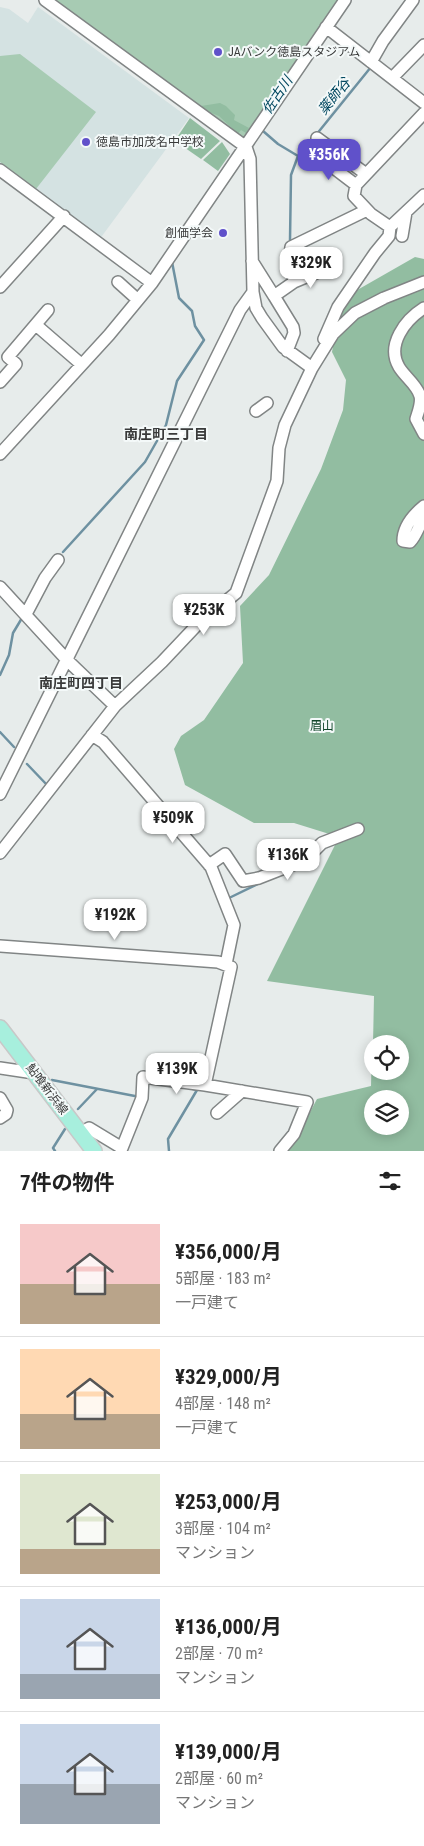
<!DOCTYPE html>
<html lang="ja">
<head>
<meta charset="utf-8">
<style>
  :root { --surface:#fff; --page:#f2f2f2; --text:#222; --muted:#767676; --line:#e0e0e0; --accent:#6051ca }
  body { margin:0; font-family:"Roboto Condensed","Noto Sans JP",sans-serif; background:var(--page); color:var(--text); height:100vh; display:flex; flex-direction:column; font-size:19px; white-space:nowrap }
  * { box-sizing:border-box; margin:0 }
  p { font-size:16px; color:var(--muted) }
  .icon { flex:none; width:28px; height:28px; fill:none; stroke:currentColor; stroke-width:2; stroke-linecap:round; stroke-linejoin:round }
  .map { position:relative; height:1151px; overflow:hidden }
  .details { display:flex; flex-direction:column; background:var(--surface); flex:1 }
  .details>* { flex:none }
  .buttons { position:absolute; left:364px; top:1035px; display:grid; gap:10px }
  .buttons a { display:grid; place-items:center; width:45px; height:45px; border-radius:50%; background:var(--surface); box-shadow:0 2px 12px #0003; font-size:25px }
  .price { position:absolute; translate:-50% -42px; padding:0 11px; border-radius:10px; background:#fff; color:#222; font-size:16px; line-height:32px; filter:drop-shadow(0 1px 2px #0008) }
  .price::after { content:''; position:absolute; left:50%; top:30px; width:15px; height:11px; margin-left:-8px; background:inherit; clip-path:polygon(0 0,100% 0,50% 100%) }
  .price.selected { background:var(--accent); color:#fff }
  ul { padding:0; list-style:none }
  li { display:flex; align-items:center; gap:15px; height:125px; padding:0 20px }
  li+li { border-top:1px solid var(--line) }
  li span { display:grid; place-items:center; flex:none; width:140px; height:100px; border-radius:0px; color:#555 }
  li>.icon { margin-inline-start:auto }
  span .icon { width:60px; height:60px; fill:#fffc; stroke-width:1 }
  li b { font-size:21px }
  h2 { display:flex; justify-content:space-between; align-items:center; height:60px; padding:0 20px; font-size:21px }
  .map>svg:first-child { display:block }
</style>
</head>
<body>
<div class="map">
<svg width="424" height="1151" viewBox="0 0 424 1151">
  <rect width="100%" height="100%" fill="#e7eceb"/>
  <!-- built -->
  <path fill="#d4e2e2" d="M0,7l9,2 19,14 10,-16 151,111 -90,122 -99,-75z"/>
  <!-- green -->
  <path fill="#a7cbb3" d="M52,0h287l-94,140z
    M20,54l76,58 -60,77 -36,-27v-106z"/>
  <!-- forest -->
  <path fill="#92bda1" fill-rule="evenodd" d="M220,103l6,3 9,9 -1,5 15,8 -3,5 -5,-3 -3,4 -19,-18 -20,-8 2,-2z
    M190,118l30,23 -19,18 -23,-16v-7z
    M222,142l8,12 -12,17 -15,-11z
    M415,257l9,2v892h-137l7,-9 23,-43 54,-13 1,-39v24h28v-27h-27l1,-48 -107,-15 72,-144 -45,-14h-40l-69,-38 -11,-36 7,-13 23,-16 39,-57 -3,-57 29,-31 52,-106 22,-59 3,-30 -14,-28 5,-28 15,-31zM372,1099h28v27h-28z"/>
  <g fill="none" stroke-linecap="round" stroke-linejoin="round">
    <!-- stream -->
    <path stroke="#6e91a1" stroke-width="2.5" d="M263,131l15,13 20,12 15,-17
      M316,135l55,-68
      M290,240l1,-65 7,-19
      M63,552l82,-90 21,-37 11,-44 27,-41 -9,-14 -3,-15 -13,-13 -7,-36
      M0,675l9,-20 4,-22 9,-15
      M0,732l14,15
      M27,764l21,22
      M227,899l33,-16
      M52,1080l88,17
      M78,1109l19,-20
      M55,1151l-2,-3 12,-19
      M169,1151l-1,-12 29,-49 -4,-1"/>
    <!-- minor casing -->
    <g stroke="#818585" stroke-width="14">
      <path id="minor" d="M45,0l201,147 4,12 3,133 3,16 6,10 21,29 29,21
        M326,27l98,76
        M371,62l12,-21 30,-41
        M392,78l32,-33
        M317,138l49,36
        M318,156l38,29
        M0,170l152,113 193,-283
        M390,227l-19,-13 -17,-18 2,-11 68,-72
        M402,236l4,-24
        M252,261l22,35 20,-14 -4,-27 1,-8 76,-37
        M118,282l20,18
        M294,282l24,-10
        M0,287l64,-71
        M274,296l19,31 1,6 -7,18
        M424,308c-19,12 -38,37 -25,59 6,10 18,18 21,29 2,7 -2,16 -4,23l8,15
        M36,325l45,39
        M324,339l14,-32 37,-54 14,-17 1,-9 34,-32
        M0,382l16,-18 -8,-7 40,-47
        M256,411l11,-8
        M0,454l109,-119 43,-52
        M424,506c-11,9 -21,20 -21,35l7,1c7,-7 8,-16 14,-23
        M0,587l67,73 48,46
        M26,614l19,-36 13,-18
        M92,735l11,7 108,125 23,58 -8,39
        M0,794l240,-484 13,-18
        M0,853l115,-147 47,-44 35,-37 39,-32 41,-112 2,-33 6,-23 27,-57 21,-34 22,-21 29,-15 40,-16
        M209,865l16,-11 18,27 16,-3 46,-18 17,-17 36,-14
        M0,946l218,16 13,5 -26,118
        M0,1068l34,5
        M0,1098l7,12 -1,4 -6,4
        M217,1113l25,-22
        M80,1133l9,-5 33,20 20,-50 1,-21 62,8 102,17 -13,32 -14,17"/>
    </g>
    <!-- major casing -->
    <g stroke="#c8c8c8" stroke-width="18">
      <path id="major" d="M0,1028l94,123"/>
    </g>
    <!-- minor -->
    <use href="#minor" stroke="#fff" stroke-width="11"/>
    <!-- major -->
    <use href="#major" stroke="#a7efdd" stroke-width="15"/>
  </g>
  <!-- markers -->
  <g fill="#6051ca" stroke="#f4f9f9" stroke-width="2">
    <circle cx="218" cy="52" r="5"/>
    <circle cx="86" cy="142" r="5"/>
    <circle cx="223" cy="233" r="5"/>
  </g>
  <g text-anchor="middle" stroke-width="4" stroke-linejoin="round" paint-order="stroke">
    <!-- poi labels -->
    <g font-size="12" fill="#393a3a" stroke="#f4f9f9" text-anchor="start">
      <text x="228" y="56">JAバンク徳島スタジアム</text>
      <text x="96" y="146">徳島市加茂名中学校</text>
      <text x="213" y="237" text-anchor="end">創価学会</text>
    </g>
    <!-- park labels -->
    <g font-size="12" fill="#11462b" stroke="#f4f9f9">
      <text x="322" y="730">眉山</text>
    </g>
    <!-- street labels -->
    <g font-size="12" fill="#393a3a" stroke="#f4f9f9">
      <text transform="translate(47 1089) rotate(53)" y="4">鮎喰新浜線</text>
    </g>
    <!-- water labels -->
    <g font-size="14" font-style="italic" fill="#024860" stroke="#f4f9f9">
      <text transform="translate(277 95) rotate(-56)" y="5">佐古川</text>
      <text transform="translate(334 96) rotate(-51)" y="5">薬師谷</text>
    </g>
    <!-- neighbourhood labels -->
    <g font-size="14" font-weight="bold" fill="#393a3a" stroke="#f4f9f9">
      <text x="166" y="439">南庄町三丁目</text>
      <text x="81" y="688">南庄町四丁目</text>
    </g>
  </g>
</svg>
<div class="buttons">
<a><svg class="icon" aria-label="locate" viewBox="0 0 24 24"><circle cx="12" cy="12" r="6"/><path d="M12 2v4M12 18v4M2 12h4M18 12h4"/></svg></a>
<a><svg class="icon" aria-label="layers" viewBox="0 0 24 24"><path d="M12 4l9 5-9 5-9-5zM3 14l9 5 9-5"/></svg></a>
</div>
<b class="price selected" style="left:329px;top:181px">¥356K</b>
<b class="price" style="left:311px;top:289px">¥329K</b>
<b class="price" style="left:204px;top:636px">¥253K</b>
<b class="price" style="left:173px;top:844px">¥509K</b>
<b class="price" style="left:288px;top:881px">¥136K</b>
<b class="price" style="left:115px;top:941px">¥192K</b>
<b class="price" style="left:177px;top:1095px">¥139K</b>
</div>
<section class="details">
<h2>7件の物件<svg class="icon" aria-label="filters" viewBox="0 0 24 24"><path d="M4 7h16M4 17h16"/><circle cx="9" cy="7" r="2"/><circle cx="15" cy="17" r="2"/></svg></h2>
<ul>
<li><span style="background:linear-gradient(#f6c9c9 60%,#b9a48a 0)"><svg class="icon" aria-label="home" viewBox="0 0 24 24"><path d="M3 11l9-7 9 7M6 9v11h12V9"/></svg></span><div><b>¥356,000/月</b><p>5部屋 · 183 m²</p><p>一戸建て</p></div></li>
<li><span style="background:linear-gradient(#ffd9b3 65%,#b9a48a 0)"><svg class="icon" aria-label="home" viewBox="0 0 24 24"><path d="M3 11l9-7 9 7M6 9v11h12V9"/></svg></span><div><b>¥329,000/月</b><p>4部屋 · 148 m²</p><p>一戸建て</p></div></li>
<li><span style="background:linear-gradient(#dfe7d0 75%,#b9a48a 0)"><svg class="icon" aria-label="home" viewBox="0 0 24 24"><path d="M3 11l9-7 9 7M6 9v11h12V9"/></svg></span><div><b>¥253,000/月</b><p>3部屋 · 104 m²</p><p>マンション</p></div></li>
<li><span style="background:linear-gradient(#c9d6e8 75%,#9aa5b1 0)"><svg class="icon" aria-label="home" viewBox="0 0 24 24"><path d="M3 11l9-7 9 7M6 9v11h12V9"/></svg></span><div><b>¥136,000/月</b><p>2部屋 · 70 m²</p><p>マンション</p></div></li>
<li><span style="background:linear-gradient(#c9d6e8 60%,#9aa5b1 0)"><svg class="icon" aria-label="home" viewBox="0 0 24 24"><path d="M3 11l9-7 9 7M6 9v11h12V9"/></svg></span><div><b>¥139,000/月</b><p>2部屋 · 60 m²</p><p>マンション</p></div></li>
</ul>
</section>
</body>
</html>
